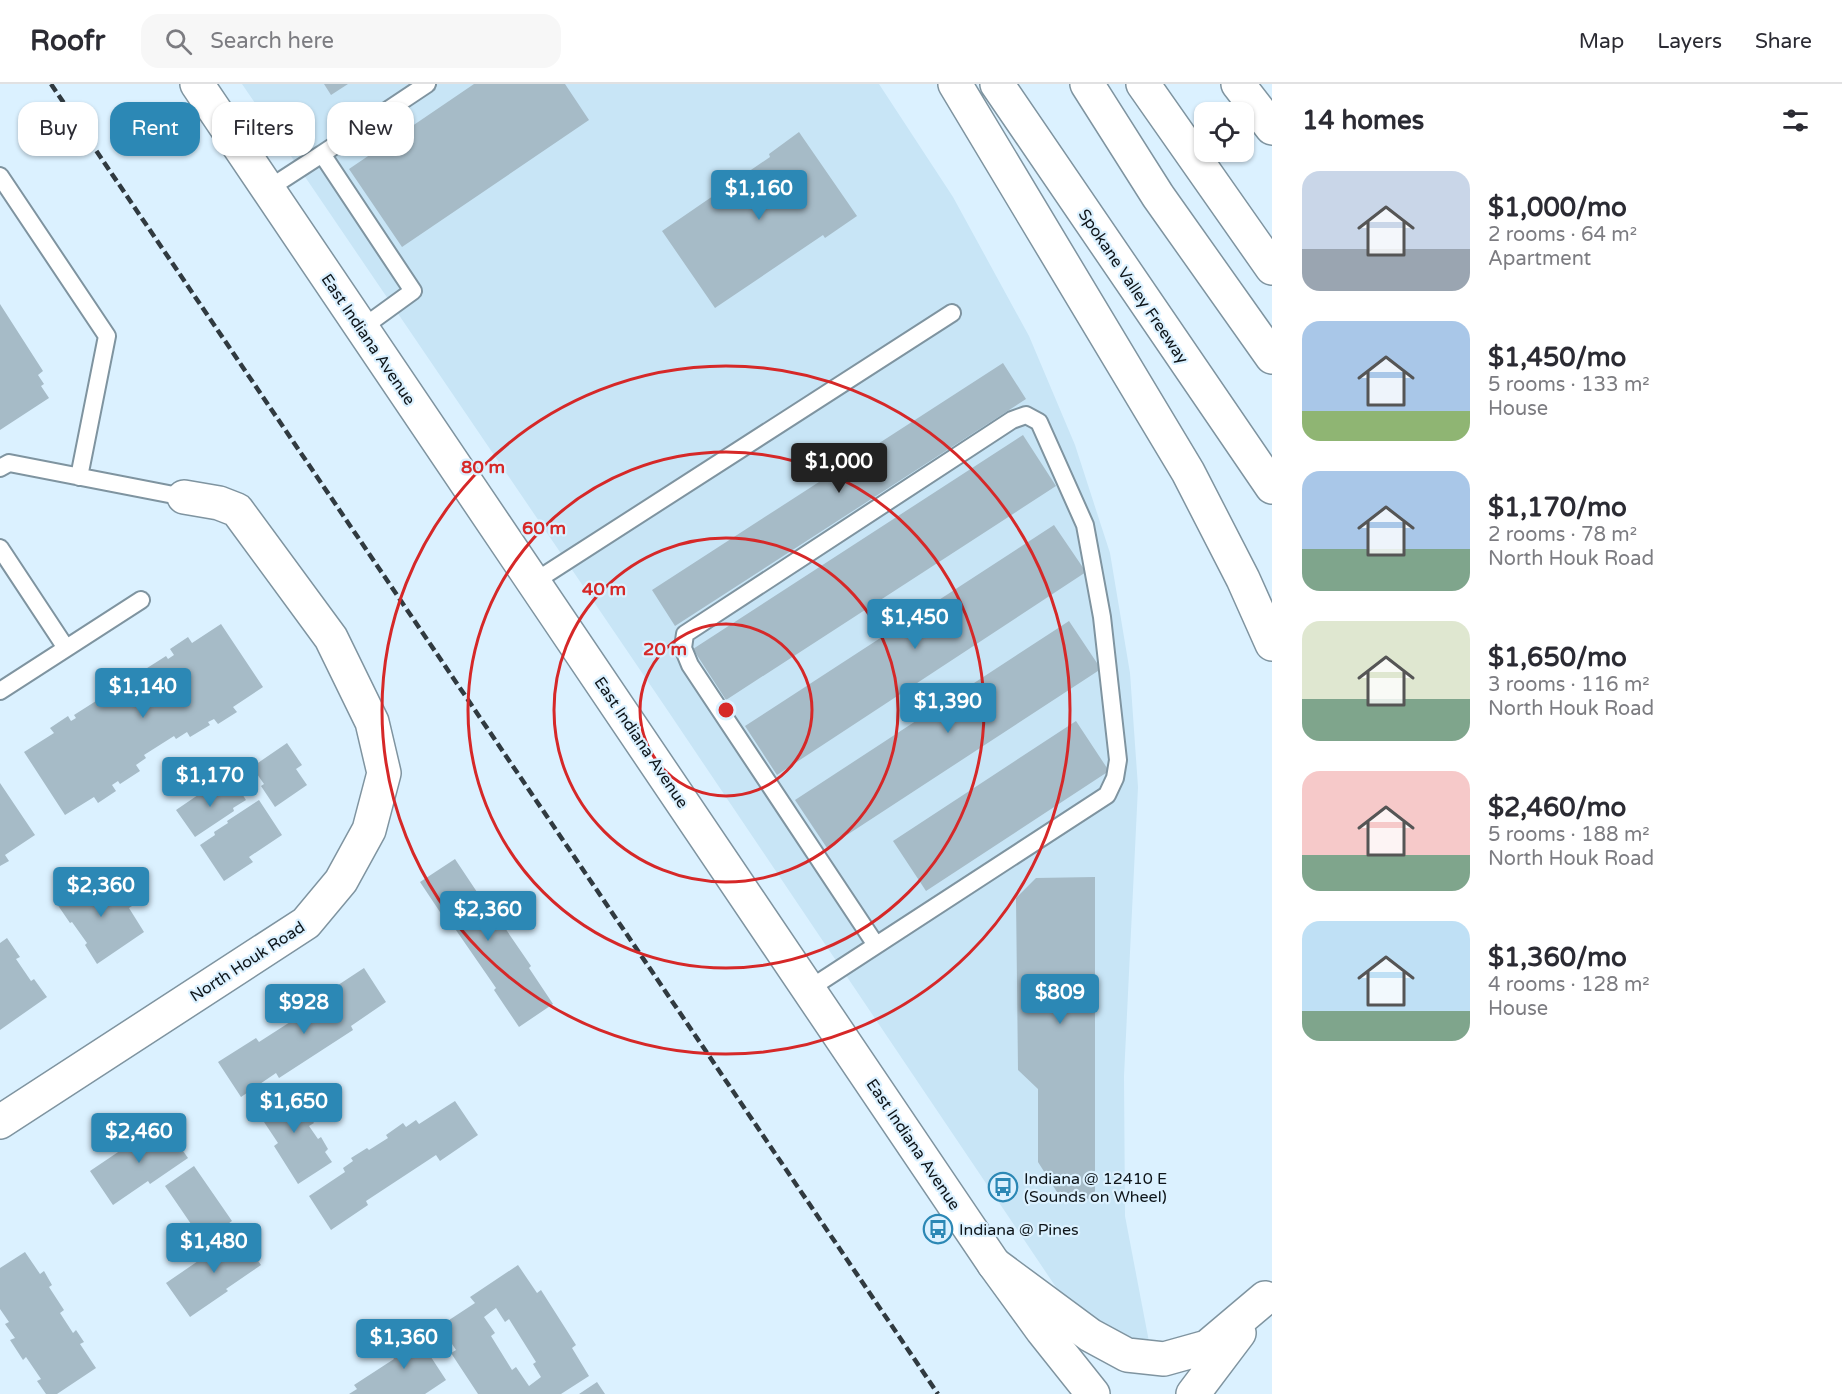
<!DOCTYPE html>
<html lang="en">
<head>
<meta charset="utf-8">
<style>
  :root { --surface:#fff; --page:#f7f7f7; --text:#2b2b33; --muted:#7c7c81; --line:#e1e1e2; --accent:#2c88b5 }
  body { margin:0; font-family:"Varela Round",sans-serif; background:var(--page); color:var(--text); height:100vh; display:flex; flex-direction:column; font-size:22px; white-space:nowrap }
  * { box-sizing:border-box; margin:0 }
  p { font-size:20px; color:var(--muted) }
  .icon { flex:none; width:33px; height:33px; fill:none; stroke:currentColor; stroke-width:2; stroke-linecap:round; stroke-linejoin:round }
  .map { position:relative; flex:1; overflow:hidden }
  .details { display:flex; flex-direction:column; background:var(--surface); width:570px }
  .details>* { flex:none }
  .hud { position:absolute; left:18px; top:18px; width:570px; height:54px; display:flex; gap:12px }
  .controls { position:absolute; left:1194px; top:18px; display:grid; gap:12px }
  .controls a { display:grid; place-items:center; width:60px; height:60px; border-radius:12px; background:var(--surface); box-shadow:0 2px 4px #0004; font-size:30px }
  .price { position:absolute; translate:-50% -51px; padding:0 14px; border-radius:6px; background:var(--accent); color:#fff; font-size:20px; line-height:39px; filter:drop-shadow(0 2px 3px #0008) }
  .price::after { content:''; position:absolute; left:50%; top:36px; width:18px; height:14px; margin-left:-9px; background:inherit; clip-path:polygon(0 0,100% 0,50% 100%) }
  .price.on { background:#222; color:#fff }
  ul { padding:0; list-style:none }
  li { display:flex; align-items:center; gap:18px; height:150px; padding:0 30px }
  li span { display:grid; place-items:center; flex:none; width:168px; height:120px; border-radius:18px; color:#555 }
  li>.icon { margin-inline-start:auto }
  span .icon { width:72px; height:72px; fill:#fffc; stroke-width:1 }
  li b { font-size:26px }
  h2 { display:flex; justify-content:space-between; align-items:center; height:72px; padding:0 30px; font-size:26px }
  .tag { padding:0 21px; border-radius:18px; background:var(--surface); box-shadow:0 2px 4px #0004; font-size:21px; line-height:54px }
  .tag.on { background:var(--accent); color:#fff }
  header { display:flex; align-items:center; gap:36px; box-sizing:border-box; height:84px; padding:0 30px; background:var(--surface); border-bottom:2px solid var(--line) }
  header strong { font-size:28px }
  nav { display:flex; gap:33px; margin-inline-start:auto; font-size:21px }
  .search { width:420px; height:54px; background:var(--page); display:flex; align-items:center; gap:15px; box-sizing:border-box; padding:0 21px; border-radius:18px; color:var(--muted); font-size:22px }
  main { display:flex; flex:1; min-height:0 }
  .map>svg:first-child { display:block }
</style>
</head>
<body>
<header>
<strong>Roofr</strong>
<div class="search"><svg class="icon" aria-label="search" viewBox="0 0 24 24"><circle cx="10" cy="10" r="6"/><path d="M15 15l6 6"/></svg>Search here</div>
<nav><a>Map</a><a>Layers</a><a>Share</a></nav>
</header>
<main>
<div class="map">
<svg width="1272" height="1310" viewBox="0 0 1272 1310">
  <rect width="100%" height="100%" fill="#dbf1ff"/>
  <!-- built -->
  <path fill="#c8e5f6" d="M242,0h637l74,113 76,139 46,109 35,108 20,120 8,114 -14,289 1,140 25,131 -76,-33 -406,-603z"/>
  <!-- building -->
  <path fill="#a6bbc7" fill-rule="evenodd" d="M324,0h24l-17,11z
    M474,0h91l24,36 -187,127 -53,-78z
    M799,48l58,84 -32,22 -2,-3 -108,73 -53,-77 108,-74 -1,-3z
    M0,220l43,67 -5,4 6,9 -3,2 8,12 -49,32z
    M1003,279l23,36 -351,227 -23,-36z
    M1023,351l33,51 -330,214 -33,-51z
    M1054,441l32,47 -309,203 -32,-49z
    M1069,537l32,48 -274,179 -32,-48z
    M221,540l42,63 -30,20 4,5 -19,12 -4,-5 -6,3 2,3 -20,12 -3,-5 -11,7 -2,-3 -30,19 2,3 -10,7 4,6 -20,13 -2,-3 -6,4 4,6 -18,12 -4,-6 -29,18 -41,-63 30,-19 -4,-5 18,-12 3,5 5,-3 -2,-3 22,-14 3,5 9,-5 2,3 31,-20 -2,-3 9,-6 -4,-5 22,-14 2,3 6,-4 -4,-6 18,-12 4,6z
    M1076,637l33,50 -183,120 -33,-50z
    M287,659l15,22 -6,4 11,16 -32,22 -14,-21 3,-2 -12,-17z
    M217,698l6,9 12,-8 11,17 -13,8 1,3 -39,26 -19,-27z
    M0,699l35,52 -30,20 4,6 -9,5z
    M259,716l23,35 -33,22 4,5 -29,19 -24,-36 15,-10 -1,-3 14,-9 -1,-2z
    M455,775l24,36 2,-2 50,73 -2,2 24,36 -34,23 -25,-37 2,-2 -47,-68 -3,1 -26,-39z
    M103,789l16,23 4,-3 9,13 -3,2 15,24 -47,32 -12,-19 2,-2 -15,-21 -2,1 -13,-19z
    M1095,793v322l-33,1 -24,-38v-73l-20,-19 -2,-172 20,-20z
    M7,854l13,19 -4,2 15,22 3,-2 13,18 -47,33v-87z
    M364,884l22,34 -35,24 2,4 -74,48 -3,-5 -35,24 -23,-35 38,-24 3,4 70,-45 -3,-4z
    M289,1001l6,10 3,-2 11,18 -2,1 7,11 -5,3 9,13 3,-2 7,12 -3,3 7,10 -34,22 -24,-38 4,-3 -24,-36z
    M455,1017l23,34 -38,26 -4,-6 -70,46 2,4 -37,25 -22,-34 36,-24 -2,-4 10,-7 -2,-3 16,-10 2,2 19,-12 -2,-3 17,-12 3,4 10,-7 3,4z
    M164,1040l24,34 -38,26 -2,-3 -35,24 -23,-34 37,-25 2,2z
    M194,1082l38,55 -27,19 -12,-17 -2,1 -26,-38z
    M237,1146l24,35 -35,24 2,2 -38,26 -24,-34 35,-24 -2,-3z
    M25,1168l15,22 4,-3 8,14 -3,2 15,23 -4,3 13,20 3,-3 8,12 -4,2 16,24 -39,26h-11l-9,-13 4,-2 -15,-22 -3,3 -13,-20 5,-2 -10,-14 4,-2 -9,-13v-41z
    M518,1181l19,28 4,-3 35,55 -4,3 17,28 -28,18h-83l-27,-41 5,-3 -16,-24 35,-23 -5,-6zM496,1224l9,14 4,-3 27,43 -3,2 8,13 -12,9 -13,-19 -4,3 -21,-34 4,-3 -11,-16z
    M412,1244l34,52 -21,14h-76l8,-5 -3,-4 40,-26 -8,-13z
    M597,1298l8,12h-26z"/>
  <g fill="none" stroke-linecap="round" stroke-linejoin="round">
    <!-- lane casing -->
    <g stroke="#7f94a0" stroke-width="20">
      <path id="lane" d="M322,70l105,-70
        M0,92l107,160 -28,141
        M268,105l54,-35 91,137 -51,37
        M0,384l9,-5 175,34
        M0,464l66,100
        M534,498l418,-269
        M0,607l141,-91
        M809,905l298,-194 8,-17 3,-18 -16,-143 -17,-92 -46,-103 -13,-7 -14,5 -327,214 -2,14 7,17 186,280"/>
    </g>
    <!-- street casing -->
    <g stroke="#7f94a0" stroke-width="36">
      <path id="street" d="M1238,0l34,44
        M0,1038l306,-199 35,-42 28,-51 15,-57 -12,-51 -41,-84 -94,-128 -18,-7 -35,-6"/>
    </g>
    <!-- secondary casing -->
    <g stroke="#7f94a0" stroke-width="36">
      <path id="secondary" d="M197,0l797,1180 48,66 51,64"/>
    </g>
    <!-- highway casing -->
    <g stroke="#7f94a0" stroke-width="36">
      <path id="highway" d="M955,0l233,388 55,107 29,65
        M997,0l275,403
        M1087,0l71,112 114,161
        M1143,0l129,184
        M994,1180l96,71 37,20 37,4 43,-12 58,-49
        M1193,1310l46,-61"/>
    </g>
    <!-- lane -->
    <use href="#lane" stroke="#fff" stroke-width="16"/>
    <!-- street -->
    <use href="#street" stroke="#fff" stroke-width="33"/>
    <!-- secondary -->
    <use href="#secondary" stroke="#fff" stroke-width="33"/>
    <!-- highway -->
    <use href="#highway" stroke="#fff" stroke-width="33"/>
    <!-- rail -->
    <path stroke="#303a40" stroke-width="4.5" stroke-dasharray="9 4.5" stroke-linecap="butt" d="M51,0l887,1310"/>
  </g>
  <!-- distance rings -->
  <g fill="none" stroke="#d62828" stroke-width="3">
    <circle cx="726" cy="626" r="86"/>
    <circle cx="726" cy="626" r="172"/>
    <circle cx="726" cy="626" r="258"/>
    <circle cx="726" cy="626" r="344"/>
  </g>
  <!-- icons -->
  <defs>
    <g id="bus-ring" transform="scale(1.5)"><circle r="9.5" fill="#dbf1ff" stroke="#2c88b5" stroke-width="1.5"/><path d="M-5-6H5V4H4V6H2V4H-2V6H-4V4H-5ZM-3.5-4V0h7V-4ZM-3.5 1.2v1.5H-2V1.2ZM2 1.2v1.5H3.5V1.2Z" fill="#2c88b5"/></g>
  </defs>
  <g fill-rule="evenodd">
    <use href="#bus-ring" x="1003" y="1103"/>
    <use href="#bus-ring" x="938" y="1145"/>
  </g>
  <g text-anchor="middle" stroke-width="4.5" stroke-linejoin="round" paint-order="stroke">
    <!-- street labels -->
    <g font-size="16" fill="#0e151a" stroke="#dbf1ff">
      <text transform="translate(1134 202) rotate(56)" y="6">Spokane Valley Freeway</text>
      <text transform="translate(369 255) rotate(56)" y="6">East Indiana Avenue</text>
      <text transform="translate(642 658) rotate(56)" y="6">East Indiana Avenue</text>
      <text transform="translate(247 877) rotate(-33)" y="6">North Houk Road</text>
      <text transform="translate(914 1060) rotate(56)" y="6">East Indiana Avenue</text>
    </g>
    <!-- poi labels -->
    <g font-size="16" fill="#0e151a" stroke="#dbf1ff" text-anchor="start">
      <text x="1024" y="1100">Indiana @ 12410 E<tspan x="1024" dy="18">(Sounds on Wheel)</tspan></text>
      <text x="959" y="1151">Indiana @ Pines</text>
    </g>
  </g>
  <circle cx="726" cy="626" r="9" fill="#d62828" stroke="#dbf1ff" stroke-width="3"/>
  <g font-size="18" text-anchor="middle" font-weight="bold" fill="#d62828" stroke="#dbf1ff" stroke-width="4.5" stroke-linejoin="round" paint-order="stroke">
    <text x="483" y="389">80 m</text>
    <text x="544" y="450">60 m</text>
    <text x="604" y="511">40 m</text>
    <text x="665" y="571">20 m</text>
  </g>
</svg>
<div class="controls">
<a><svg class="icon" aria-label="locate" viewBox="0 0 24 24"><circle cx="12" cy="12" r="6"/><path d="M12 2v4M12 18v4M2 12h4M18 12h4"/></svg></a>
</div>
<b class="price" style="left:759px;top:137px">$1,160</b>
<b class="price on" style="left:839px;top:410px">$1,000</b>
<b class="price" style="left:915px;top:566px">$1,450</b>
<b class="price" style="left:143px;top:635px">$1,140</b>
<b class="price" style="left:948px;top:650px">$1,390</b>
<b class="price" style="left:210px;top:724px">$1,170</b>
<b class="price" style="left:101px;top:834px">$2,360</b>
<b class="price" style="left:488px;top:858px">$2,360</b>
<b class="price" style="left:1060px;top:941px">$809</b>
<b class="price" style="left:304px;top:951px">$928</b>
<b class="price" style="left:294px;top:1050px">$1,650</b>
<b class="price" style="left:139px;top:1080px">$2,460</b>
<b class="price" style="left:214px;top:1190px">$1,480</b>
<b class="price" style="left:404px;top:1286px">$1,360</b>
<div class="hud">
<a class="tag">Buy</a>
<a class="tag on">Rent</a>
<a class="tag">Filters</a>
<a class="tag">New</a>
</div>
</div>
<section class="details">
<h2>14 homes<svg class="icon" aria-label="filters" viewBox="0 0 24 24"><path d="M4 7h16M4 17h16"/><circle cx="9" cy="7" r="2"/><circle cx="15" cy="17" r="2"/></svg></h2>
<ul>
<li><span style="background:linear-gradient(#c9d6e8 65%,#9aa5b1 0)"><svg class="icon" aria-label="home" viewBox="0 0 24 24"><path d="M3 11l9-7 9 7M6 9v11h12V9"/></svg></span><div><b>$1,000/mo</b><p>2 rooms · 64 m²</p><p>Apartment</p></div></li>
<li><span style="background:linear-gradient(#a9c7e8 75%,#8fb573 0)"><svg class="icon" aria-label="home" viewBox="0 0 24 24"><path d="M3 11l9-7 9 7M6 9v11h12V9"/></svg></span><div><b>$1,450/mo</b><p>5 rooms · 133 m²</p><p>House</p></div></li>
<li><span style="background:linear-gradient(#a9c7e8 65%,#7fa58c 0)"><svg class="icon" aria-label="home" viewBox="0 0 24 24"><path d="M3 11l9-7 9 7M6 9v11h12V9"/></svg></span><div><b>$1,170/mo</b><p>2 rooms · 78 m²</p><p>North Houk Road</p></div></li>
<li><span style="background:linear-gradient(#dfe7d0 65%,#7fa58c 0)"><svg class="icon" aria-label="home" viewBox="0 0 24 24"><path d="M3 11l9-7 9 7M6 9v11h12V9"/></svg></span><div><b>$1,650/mo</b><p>3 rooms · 116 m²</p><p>North Houk Road</p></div></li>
<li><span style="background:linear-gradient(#f6c9c9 70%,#7fa58c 0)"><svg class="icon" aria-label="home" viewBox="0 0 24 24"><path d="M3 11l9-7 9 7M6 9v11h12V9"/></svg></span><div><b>$2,460/mo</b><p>5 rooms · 188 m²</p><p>North Houk Road</p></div></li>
<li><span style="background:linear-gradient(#bfe0f5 75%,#7fa58c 0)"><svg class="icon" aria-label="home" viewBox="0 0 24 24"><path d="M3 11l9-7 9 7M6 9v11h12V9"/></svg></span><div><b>$1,360/mo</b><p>4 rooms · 128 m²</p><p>House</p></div></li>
</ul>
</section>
</main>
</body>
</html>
